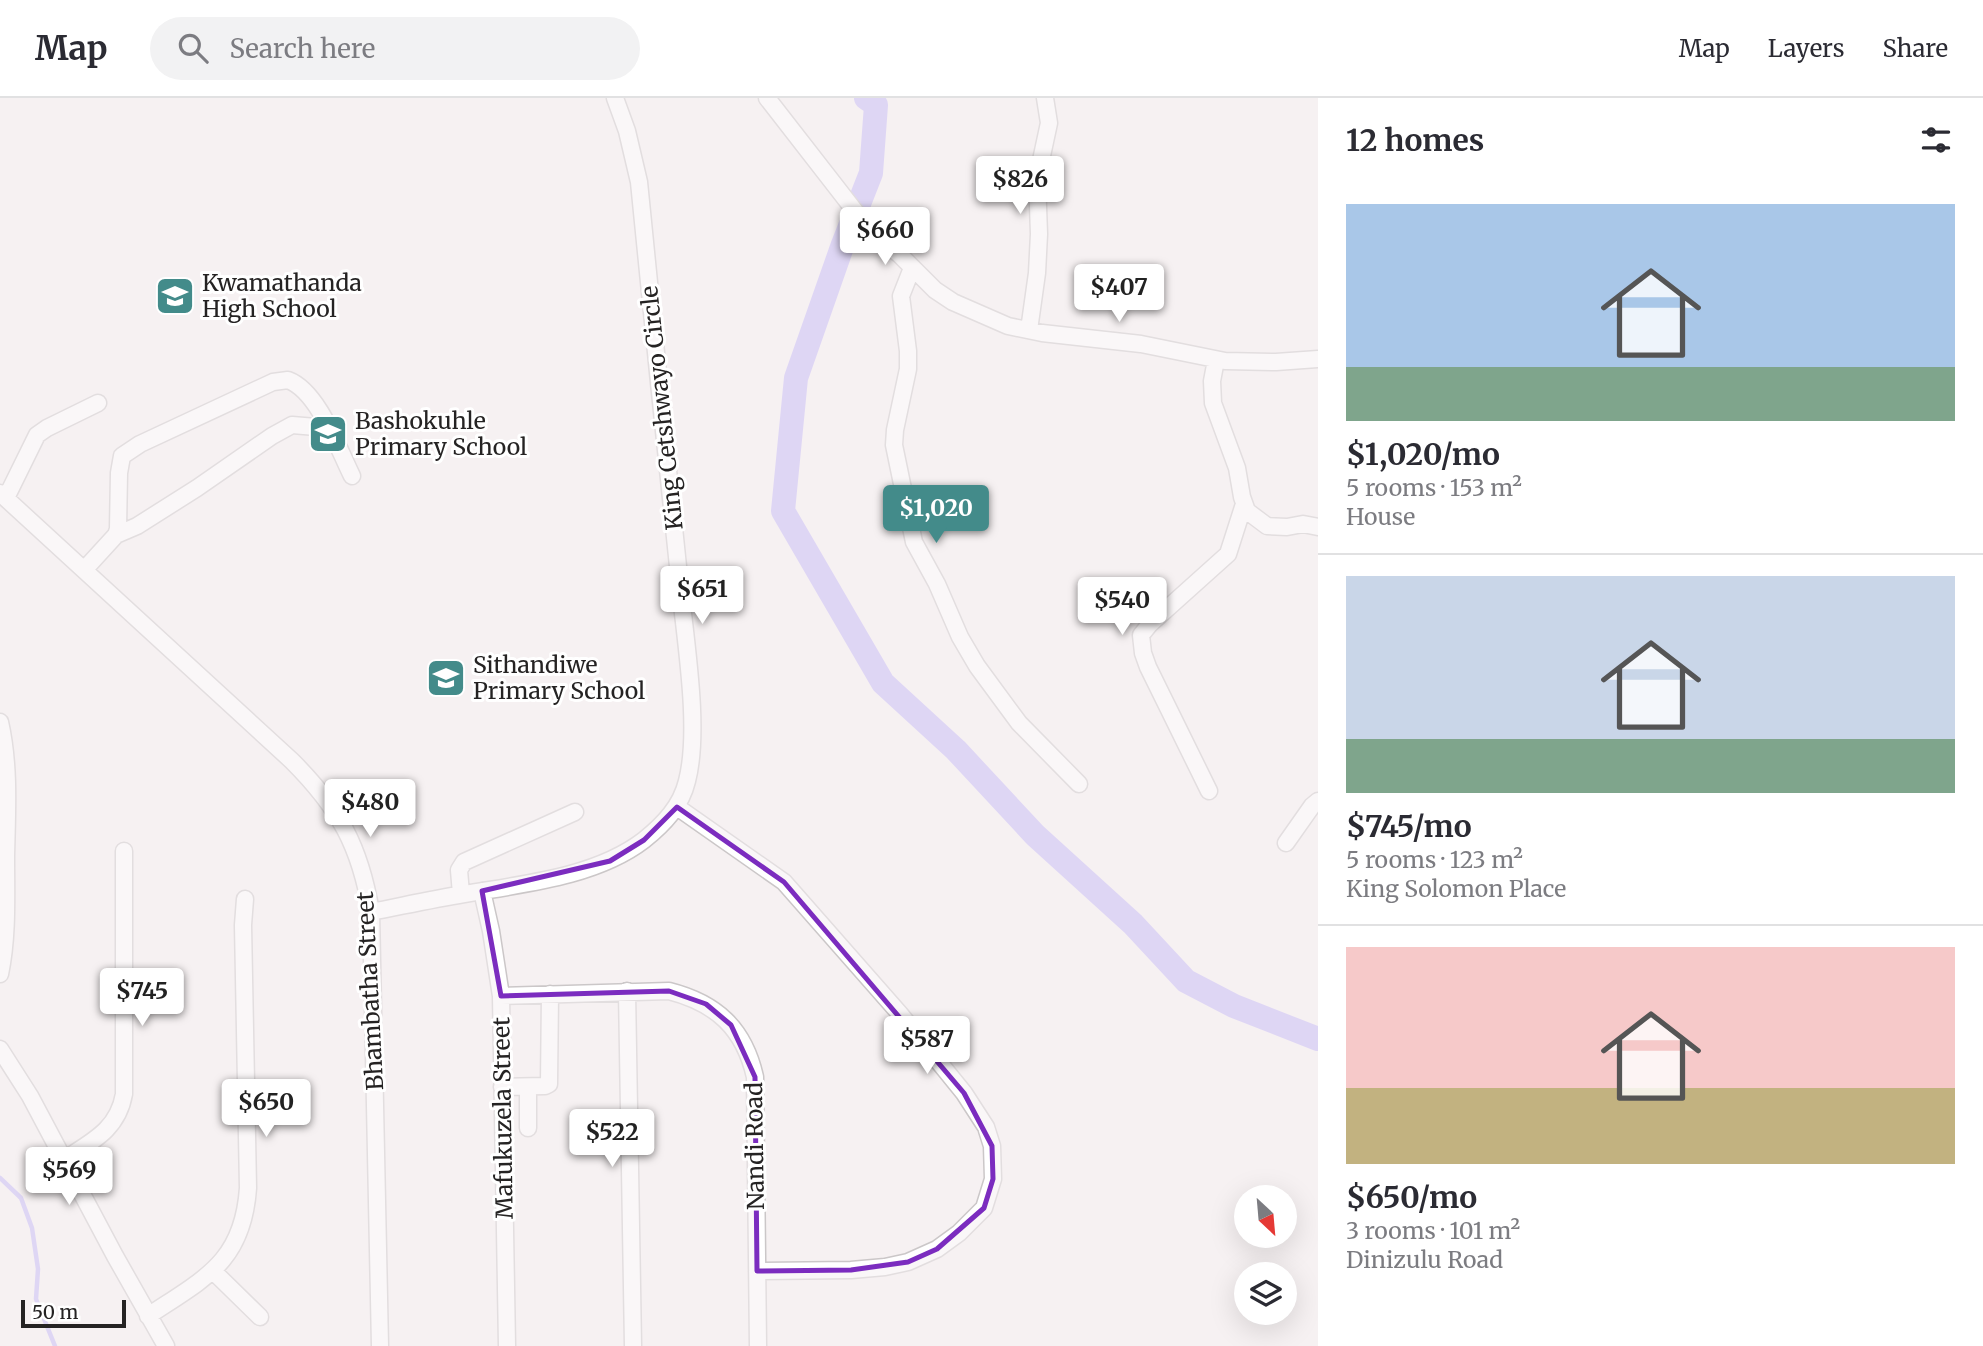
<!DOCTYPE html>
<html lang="en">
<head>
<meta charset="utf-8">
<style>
  :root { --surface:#fff; --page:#f2f2f3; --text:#2b2b33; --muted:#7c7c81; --line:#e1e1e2; --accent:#438b8a }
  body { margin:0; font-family:Merriweather,serif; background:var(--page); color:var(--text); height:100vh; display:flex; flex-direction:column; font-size:26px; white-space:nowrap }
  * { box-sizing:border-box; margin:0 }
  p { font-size:23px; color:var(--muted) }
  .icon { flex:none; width:38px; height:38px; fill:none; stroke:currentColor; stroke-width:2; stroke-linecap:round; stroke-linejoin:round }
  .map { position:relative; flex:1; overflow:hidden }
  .details { display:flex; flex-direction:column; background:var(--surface); width:665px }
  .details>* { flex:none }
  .needle { width:46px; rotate:154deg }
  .controls { position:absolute; left:1234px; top:1087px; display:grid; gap:14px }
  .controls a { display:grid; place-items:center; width:63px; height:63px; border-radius:50%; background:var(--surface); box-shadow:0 7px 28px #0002; font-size:35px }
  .scale { position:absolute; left:21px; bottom:18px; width:105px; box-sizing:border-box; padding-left:7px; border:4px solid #252323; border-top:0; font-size:19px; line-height:24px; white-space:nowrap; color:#252323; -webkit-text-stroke:5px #fff; paint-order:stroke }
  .price { position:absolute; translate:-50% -60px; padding:0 16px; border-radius:7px; background:#fff; color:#222; font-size:23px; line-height:46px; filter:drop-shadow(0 2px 4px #0008) }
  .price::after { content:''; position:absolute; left:50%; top:42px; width:21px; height:16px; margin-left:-10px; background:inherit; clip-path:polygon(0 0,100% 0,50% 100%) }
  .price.active { background:var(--accent); color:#fff }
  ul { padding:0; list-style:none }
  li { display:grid; align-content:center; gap:14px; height:371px; padding:0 28px }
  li+li { border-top:2px solid var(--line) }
  li span { display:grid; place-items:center; height:217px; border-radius:0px; color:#555 }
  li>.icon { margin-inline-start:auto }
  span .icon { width:126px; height:126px; fill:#fffc; stroke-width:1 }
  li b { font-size:30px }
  h2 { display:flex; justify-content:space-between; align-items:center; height:84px; padding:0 28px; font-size:30px }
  header { display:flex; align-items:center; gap:42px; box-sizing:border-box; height:98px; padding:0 35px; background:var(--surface); border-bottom:2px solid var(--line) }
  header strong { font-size:33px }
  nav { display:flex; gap:38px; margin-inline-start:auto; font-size:24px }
  .search { width:490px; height:63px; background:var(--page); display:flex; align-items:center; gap:18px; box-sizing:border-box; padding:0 24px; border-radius:38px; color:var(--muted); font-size:26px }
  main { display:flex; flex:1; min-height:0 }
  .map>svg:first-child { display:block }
</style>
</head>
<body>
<header>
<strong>Map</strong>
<div class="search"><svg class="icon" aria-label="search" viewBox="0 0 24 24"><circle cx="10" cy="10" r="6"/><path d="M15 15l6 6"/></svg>Search here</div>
<nav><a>Map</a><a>Layers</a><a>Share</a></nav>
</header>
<main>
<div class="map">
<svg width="1318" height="1248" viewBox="0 0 1318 1248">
  <rect width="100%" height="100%" fill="#f6f1f2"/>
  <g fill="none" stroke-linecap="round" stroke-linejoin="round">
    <!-- stream -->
    <path stroke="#c2b6f7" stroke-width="4.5" d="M0,1080l21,20 11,30 6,41 -2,30 19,47"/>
    <!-- river -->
    <path stroke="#c2b6f7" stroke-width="24" d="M866,0l10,7 -5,68 -29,74 -46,131 -13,133 100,172 73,67 79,85 98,89 53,57 48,25 84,33"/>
    <!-- minor casing -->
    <g stroke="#cbc7c8" stroke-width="19">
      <path id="minor" d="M767,0l105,135 28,22 35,35 18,12 55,24 34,7 99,11 84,17 51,1 42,-3
        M912,170l-11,28 7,55v18l-13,61 -1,15 20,97 23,42 23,53 17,29 42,57 60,61
        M1029,232l8,-57 2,-39 -2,-55 12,-56 -4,-25
        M1216,262l-4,21 1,22 24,65 5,29 5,14 20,15 20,1 16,-3 15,3
        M0,395l292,268c47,47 68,85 79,151l9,434
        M6,400l31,-63 10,-7 51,-25
        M116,437l21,-9 60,-38 75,-52 20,-11 36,3
        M84,472l32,-35 2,-6 1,-56 3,-17 18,-12 133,-62 15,-2c30,11 50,68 64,96
        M0,624c10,44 7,90 6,134 0,39 2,80 -6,118
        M1209,693l-61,-124 -5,-14 -2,-18 9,-11 78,-70 16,-50
        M677,709l107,75 116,132 64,79 22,34 6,19 1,33 -9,29 -25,25 -22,16 -29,13 -23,5 -34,3 -94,1
        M1286,745l26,-37 6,-5
        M482,793l9,40 10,65 6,350
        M461,796l-2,-24 5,-8 111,-50
        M371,814c31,-6 62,-13 93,-18 59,-10 132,-17 180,-54 20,-16 37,-34 43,-59 14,-54 -3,-147 -8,-205 -14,-131 -27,-263 -40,-394l-12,-51 -12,-33
        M627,893l6,355
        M501,898l168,-5c47,12 75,37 86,86l3,269
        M0,951l30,47 85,160 51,90
        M502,989l43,-1 4,-2 1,-90
        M528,1030v-41
        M65,1061c28,-18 53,-30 59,-65v-243
        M213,1173l47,46
        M148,1218c57,-38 95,-54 100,-128l-5,-263 2,-26"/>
    </g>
    <!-- minor -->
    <use href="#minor" stroke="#fff" stroke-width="16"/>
  </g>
  <!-- marked area -->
  <path d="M0 0H1318V1248H0ZM677,709l107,75 180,211 28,53 1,33 -9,29 -47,41 -29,13 -57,8 -94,1 -2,-194 -24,-52 -25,-21 -37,-13 -168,5 -19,-105 128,-30 34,-21z" fill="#f6f1f2" fill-opacity=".55" fill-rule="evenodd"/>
  <path fill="none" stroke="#7b2cbf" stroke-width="5" stroke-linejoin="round" d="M677,709l107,75 180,211 28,53 1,33 -9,29 -47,41 -29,13 -57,8 -94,1 -2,-194 -24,-52 -25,-21 -37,-13 -168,5 -19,-105 128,-30 34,-21z"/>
  <!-- icons -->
  <defs>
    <g id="school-square" transform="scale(2.0125)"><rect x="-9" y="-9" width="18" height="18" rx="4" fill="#438b8a" stroke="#fff"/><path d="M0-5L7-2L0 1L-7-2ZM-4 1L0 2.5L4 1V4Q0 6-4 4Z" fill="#fff"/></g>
  </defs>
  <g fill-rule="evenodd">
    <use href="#school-square" x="175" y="198"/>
    <use href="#school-square" x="328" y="336"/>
    <use href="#school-square" x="446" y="580"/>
  </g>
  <g text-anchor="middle" stroke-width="6" stroke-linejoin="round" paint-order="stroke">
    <!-- poi labels -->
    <g font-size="23" fill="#252323" stroke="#fff" text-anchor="start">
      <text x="202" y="193">Kwamathanda<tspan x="202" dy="26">High School</tspan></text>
      <text x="355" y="331">Bashokuhle<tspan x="355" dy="26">Primary School</tspan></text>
      <text x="473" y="575">Sithandiwe<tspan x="473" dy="26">Primary School</tspan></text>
    </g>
    <!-- street labels -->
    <g font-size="23" fill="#252323" stroke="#fff">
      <text transform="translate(662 310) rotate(-96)" y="8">King Cetshwayo Circle</text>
      <text transform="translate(370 893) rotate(-93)" y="8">Bhambatha Street</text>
      <text transform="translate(503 1020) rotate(-91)" y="8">Mafukuzela Street</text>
      <text transform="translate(755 1048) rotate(-91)" y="8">Nandi Road</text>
    </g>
  </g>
</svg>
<div class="controls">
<a><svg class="needle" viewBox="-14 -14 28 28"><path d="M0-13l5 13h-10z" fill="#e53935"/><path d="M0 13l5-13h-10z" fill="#7c7c81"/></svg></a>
<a><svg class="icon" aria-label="layers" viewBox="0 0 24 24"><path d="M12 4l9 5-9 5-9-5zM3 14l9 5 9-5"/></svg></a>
</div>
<div class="scale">50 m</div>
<b class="price" style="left:1020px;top:118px">$826</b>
<b class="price" style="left:885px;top:169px">$660</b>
<b class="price" style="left:1119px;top:226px">$407</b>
<b class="price active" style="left:936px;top:447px">$1,020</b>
<b class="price" style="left:702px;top:528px">$651</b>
<b class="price" style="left:1122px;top:539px">$540</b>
<b class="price" style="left:370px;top:741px">$480</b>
<b class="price" style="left:142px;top:930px">$745</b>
<b class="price" style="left:927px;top:978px">$587</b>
<b class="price" style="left:266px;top:1041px">$650</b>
<b class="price" style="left:612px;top:1071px">$522</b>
<b class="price" style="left:69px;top:1109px">$569</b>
</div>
<section class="details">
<h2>12 homes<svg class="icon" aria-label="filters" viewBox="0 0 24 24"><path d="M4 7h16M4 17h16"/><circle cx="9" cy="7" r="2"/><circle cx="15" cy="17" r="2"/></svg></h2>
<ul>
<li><span style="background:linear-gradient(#a9c7e8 75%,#7fa58c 0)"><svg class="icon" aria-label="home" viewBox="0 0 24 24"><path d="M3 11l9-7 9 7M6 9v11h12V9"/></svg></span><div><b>$1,020/mo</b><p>5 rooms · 153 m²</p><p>House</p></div></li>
<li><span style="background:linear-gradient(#c9d6e8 75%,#7fa58c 0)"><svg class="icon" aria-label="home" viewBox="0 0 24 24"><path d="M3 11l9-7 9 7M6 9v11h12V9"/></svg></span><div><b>$745/mo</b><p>5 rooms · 123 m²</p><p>King Solomon Place</p></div></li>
<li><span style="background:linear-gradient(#f6c9c9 65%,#c2b280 0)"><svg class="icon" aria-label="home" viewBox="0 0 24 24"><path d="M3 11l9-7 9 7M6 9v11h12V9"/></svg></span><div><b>$650/mo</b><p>3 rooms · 101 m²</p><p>Dinizulu Road</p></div></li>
</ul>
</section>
</main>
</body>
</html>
